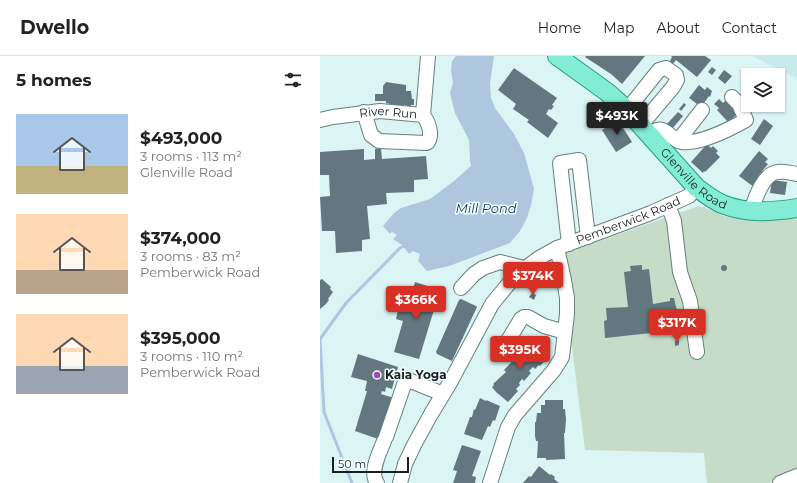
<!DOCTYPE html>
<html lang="en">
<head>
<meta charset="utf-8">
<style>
  :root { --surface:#fff; --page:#f6f6f6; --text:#222; --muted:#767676; --line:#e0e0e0; --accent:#d93025 }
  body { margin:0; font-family:Montserrat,sans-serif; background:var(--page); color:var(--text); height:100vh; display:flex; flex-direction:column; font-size:15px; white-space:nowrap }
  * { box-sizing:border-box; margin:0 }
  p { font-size:13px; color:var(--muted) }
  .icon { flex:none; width:22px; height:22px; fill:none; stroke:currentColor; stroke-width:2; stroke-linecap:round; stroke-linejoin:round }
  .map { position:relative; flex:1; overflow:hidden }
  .drawer { display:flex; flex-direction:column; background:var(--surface); width:320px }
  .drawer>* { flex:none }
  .tools { position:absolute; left:421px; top:12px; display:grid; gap:8px }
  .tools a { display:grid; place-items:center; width:44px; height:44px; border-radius:0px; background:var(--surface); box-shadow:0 1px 3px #0004; font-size:20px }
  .scale { position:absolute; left:12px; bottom:10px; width:77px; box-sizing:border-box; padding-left:4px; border:2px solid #162020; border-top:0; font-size:11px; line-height:14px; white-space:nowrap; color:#162020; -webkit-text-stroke:3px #f4ffff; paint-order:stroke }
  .price { position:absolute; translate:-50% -34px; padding:0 9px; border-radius:4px; background:var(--accent); color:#fff; font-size:13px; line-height:26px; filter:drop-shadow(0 1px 2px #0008) }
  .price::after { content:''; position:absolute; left:50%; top:24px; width:12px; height:9px; margin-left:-6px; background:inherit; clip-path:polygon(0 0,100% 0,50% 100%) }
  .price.active { background:#222; color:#fff }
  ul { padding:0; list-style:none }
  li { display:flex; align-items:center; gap:12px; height:100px; padding:0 16px }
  li span { display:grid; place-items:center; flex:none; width:112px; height:80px; border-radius:0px; color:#555 }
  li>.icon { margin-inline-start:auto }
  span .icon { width:48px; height:48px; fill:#fffc; stroke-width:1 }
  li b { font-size:17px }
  h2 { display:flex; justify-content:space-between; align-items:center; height:48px; padding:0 16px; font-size:17px }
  header { display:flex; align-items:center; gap:24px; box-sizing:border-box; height:56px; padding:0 20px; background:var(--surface); border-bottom:1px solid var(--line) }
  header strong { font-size:19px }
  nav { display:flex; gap:22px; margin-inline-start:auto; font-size:14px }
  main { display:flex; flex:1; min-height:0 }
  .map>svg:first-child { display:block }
</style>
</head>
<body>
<header>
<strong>Dwello</strong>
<nav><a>Home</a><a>Map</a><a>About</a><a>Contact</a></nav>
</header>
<main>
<section class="drawer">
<h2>5 homes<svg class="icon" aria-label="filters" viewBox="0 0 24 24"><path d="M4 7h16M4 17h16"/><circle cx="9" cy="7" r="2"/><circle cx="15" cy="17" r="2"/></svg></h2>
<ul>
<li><span style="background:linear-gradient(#a9c7e8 65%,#c2b280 0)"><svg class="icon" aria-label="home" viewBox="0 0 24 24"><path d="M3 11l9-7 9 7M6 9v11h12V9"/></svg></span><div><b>$493,000</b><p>3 rooms · 113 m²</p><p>Glenville Road</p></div></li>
<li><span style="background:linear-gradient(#ffd9b3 70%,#b9a48a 0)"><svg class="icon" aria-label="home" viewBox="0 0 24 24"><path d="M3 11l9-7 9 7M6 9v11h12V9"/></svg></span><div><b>$374,000</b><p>3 rooms · 83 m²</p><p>Pemberwick Road</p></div></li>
<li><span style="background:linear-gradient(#ffd9b3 65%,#9aa5b1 0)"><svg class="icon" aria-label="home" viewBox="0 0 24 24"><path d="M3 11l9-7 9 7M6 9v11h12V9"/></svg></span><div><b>$395,000</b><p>3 rooms · 110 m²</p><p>Pemberwick Road</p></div></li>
</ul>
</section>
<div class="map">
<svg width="477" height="427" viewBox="0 0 477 427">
  <rect width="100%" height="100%" fill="#dbf5f5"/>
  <!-- built -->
  <path fill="#c7ebeb" d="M432,0h45v22z"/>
  <!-- green -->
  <path fill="#c7dcc8" d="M379,150c11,2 21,10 32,12 22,3 44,-1 66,-4v258l-28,11h-62l-3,-30 -119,-3 -14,-111 -6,-86z"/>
  <!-- water -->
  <path fill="#afc7de" d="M136,0h38l-4,28 1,14 4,10 19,26 10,19 10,36 -3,16 -4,13 -7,13 -10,12 -61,23 -22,5 -9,-10 2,-7 -7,-3 -4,3 -7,-9 -9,-6 4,-4 -5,-3 -2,2 -7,-8 11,-13 7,-5 29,-9 24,-18 17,-15 -1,-5 -1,-21 -14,-27 -5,-20 3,-10 -2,-12 1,-10z"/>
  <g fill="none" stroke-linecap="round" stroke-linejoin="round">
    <!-- stream -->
    <path stroke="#afc7de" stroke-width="3" d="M32,427l-28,-71 -4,-73 26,-36 54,-55 6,-3"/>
  </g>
  <!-- building -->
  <path fill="#62777f" d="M266,0h59l-23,28 -11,-10 -26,-17z
    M351,0h34l6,4 -14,17 -21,-17 -4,5 -3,-2 3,-6z
    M392,11l4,3 -4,5 -4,-3z
    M194,12l43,30 -5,7 2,1 -3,4 -2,-1 -3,5 12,9 -10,15 -21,-16 2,-2 -16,-11 3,-5 -18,-14z
    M404,14l8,6 -7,8 -7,-6z
    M66,26l20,3v6h5l1,8h2v6h-3v3h-4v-3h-12l-9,-2v-2h-11v-7h8v-8z
    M379,29l6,5 2,-3 5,4 -2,6 -1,-1 -8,11 -12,-9z
    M399,43l4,4 4,-4 13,13 -12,10 -11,-12 2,-2 -5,-4z
    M364,47l2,2 -5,6 -2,-2z
    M358,56l5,4 -12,14 -5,-5z
    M444,63l9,7 -13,19 -9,-6z
    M298,64l14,22 -16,10 -14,-22z
    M387,88l4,4 2,-2 5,5 -2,2 4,4 -15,15 -1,-1 -1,2 -12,-11z
    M44,93v11l11,-1v-10h6l1,10 44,-3 2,23 -14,1v12l-28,1 1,11 -20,2 3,33 -8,1v11l-26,2 -1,-22h-13l-2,-34 10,-1 -1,-21h-9v-23z
    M439,95l9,8 -3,3 3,2 -9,11 3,3 -8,9 -15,-11z
    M452,124l15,2 -2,13 -15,-2z
    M401 212a3 3 0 1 1 6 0a3 3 0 1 1-6 0Z
    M322,209v5l7,-1 4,35 17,-3v-3h4l3,13h3v7l-3,1 2,11 -74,8 -1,-17 3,-1 -1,-12 22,-1 -4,-35 7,-1 -1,-5z
    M2,223l9,8 -1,2 3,3 -5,7 1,1 -3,4 -6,5v-29z
    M95,226l25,8 -21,69 -25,-7 9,-31 -7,-2 2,-9 5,-13 7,2z
    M212,237l4,2 -2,5 -5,-3z
    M141,243l15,7 1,1 -25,54 -15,-7 -1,-2 23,-52z
    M214,284l16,15 -10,11 -1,-1 -4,4 -2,-2 -4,4 2,2 -7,8 -2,-2 -3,4 1,2 -4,4 2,2 -10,11 -12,-10 -4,-5 2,-2 -1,-1 13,-12 -2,-2 15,-16 1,1 3,-2 -1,-1z
    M359,284v5l-4,1v-5z
    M38,298l40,13 -6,22 -6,-2 -1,5 -3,-1 -1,3 13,4 -13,42 -26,-9 12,-40h-2l2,-10 -16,-4z
    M160,342l6,3v-1l14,6 -5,15 -2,-1 -3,7 -2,-1 -6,14 -18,-6 6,-17h2l2,-8 1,1z
    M225,344h18v9h2l1,10 -1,14h-1l1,26 -19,1v-2h-9l1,-17h-2l-1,-5v-14h1l1,-9h4v-8h4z
    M142,389l19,6 -9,25 4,1 -1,6h-22l4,-12 -4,-1z
    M219,410l11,9 1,-1 4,3 -1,2 5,4h-36l6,-7 2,1z"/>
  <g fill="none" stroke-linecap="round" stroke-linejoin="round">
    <!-- minor casing -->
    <g stroke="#677f7f" stroke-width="16">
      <g id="minor">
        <path d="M307,54l32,-40 7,-2 10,7 1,5 -4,7 -32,38"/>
        <path d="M44,56l7,23 8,6 47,2 2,-1c5,-8 0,-21 -5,-27"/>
        <path id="s1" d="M0,64l13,-3 47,-6 43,4 5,-59"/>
        <path d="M330,79c14,-15 19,5 32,7 18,2 48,-13 64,-22l-7,-16 -7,-7"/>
        <path d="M358,85l24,-31"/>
        <path d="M348,149l6,16 6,51 10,29 7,51"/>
        <path d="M431,155c4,-12 12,-38 27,-39 6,-1 13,1 19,2"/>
        <path d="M249,188l-9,-81 19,-3 9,77"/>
        <path d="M141,232l13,-14 9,-6 17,-6 24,6"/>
        <path d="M181,296l20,-33 3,-2h4l16,9 21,6"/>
        <path d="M66,381l20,-58 37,15"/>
        <path d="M57,427c-8,-11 3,-31 7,-42"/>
        <path id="s2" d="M80,427l5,-19 9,-19 17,-31 20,-33 41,-77 23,-28 24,-18 18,-10 94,-35 38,-17 7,-9"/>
        <path d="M170,427l18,-56 7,-12 39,-45 8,-13 5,-43v-16l-3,-18 -7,-32"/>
        <path d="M460,427l17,-7"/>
      </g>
    </g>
    <!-- major casing -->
    <g stroke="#269d82" stroke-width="20">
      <g id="major">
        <path id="s3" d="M237,0l50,36 20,18 69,77c8,6 17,13 26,17 25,10 50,8 75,4"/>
      </g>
    </g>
    <!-- minor -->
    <use href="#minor" stroke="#fff" stroke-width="14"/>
    <!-- major -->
    <use href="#major" stroke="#82edd4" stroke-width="18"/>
  </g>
  <!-- markers -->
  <circle fill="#a648b1" stroke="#f4ffff" stroke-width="1.5" cx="57" cy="319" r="4"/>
  <g text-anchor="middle" stroke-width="3" stroke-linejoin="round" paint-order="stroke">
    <!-- street labels -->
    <g font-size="12" fill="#162020" stroke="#f4ffff">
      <text dy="4" stroke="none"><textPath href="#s1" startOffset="69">River Run</textPath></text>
      <text dy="4" stroke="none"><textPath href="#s3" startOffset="185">Glenville Road</textPath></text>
      <text dy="4" stroke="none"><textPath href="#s2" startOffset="365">Pemberwick Road</textPath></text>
    </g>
    <!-- poi labels -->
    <g font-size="12" font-weight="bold" fill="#162020" stroke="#f4ffff" text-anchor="start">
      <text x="65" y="323">Kaia Yoga</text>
    </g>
    <!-- water labels -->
    <g font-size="13" font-style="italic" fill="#103758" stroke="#f4ffff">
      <text x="166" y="157">Mill Pond</text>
    </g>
  </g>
</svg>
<div class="tools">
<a><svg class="icon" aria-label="layers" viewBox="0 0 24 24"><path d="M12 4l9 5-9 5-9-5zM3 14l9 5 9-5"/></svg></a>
</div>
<div class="scale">50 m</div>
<b class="price active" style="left:297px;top:80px">$493K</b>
<b class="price" style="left:213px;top:240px">$374K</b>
<b class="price" style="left:96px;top:264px">$366K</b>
<b class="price" style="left:357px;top:287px">$317K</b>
<b class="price" style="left:200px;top:314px">$395K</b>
</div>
</main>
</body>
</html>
